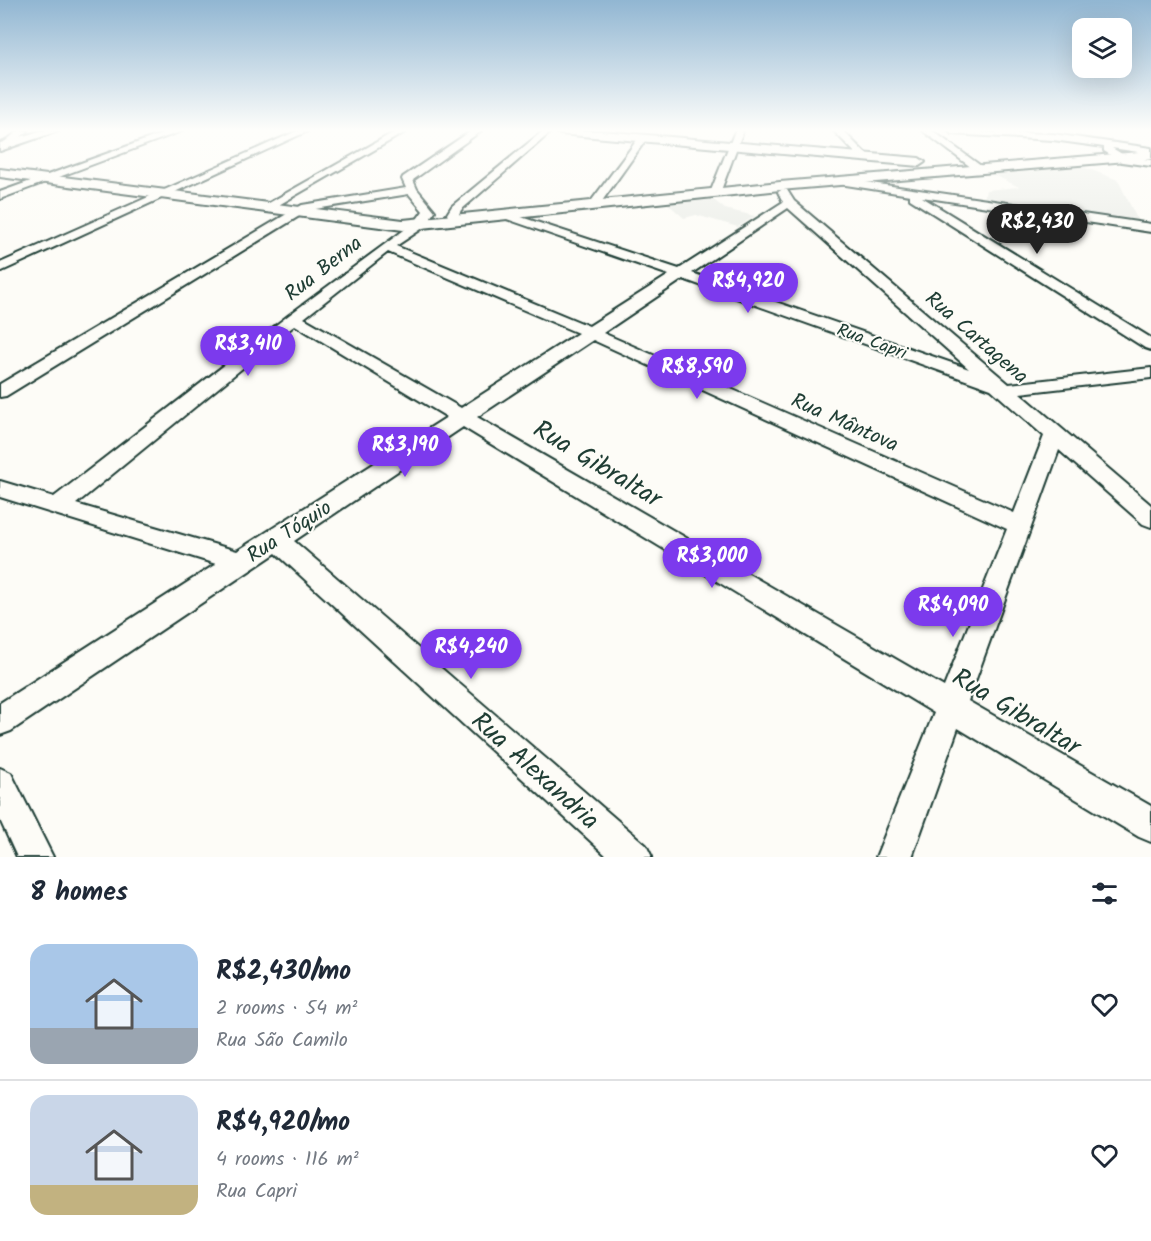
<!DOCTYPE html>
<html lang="en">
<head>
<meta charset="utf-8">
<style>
  :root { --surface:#fff; --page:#f6f6f7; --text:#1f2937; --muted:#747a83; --line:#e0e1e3; --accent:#7c3aed }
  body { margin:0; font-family:Kalam,sans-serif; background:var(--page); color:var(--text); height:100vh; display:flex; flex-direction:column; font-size:22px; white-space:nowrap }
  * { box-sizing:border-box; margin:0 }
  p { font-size:20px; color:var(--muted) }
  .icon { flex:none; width:33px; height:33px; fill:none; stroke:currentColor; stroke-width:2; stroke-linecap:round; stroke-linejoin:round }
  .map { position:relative; height:857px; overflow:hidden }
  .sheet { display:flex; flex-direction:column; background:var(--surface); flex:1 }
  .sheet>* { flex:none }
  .buttons { position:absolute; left:1072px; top:18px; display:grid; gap:12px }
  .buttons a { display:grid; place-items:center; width:60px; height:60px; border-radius:12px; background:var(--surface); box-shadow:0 6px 24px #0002; font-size:30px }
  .price { position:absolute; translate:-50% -51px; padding:0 14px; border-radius:21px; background:var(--accent); color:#fff; font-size:20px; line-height:39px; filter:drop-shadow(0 2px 3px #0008) }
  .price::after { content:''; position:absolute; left:50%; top:36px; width:18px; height:14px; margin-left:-9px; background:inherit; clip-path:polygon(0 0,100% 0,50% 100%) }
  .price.current { background:#222; color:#fff }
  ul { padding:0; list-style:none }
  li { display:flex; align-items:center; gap:18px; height:150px; padding:0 30px }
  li+li { border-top:2px solid var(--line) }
  li span { display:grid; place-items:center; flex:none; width:168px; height:120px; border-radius:18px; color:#555 }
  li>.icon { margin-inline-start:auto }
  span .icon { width:72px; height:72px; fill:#fffc; stroke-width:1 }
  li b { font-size:26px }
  h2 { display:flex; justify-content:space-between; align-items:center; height:72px; padding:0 30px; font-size:26px }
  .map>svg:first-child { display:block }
</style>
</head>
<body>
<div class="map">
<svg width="1151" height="857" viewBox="0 0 1151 857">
  <rect width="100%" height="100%" fill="#fdfcf7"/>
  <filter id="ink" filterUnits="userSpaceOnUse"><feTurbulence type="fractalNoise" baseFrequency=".0167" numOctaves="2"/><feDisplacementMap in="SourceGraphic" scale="12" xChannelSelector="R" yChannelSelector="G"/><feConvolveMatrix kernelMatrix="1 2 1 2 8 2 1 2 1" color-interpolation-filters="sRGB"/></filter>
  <g filter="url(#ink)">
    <!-- built -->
    <path fill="#eceee9" d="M1078,165l40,15 21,43 -155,-23 2,-10 33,-3 -31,-15z
      M710,197l15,12 30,7 -17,11 -42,-12 -12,3 -17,-15z"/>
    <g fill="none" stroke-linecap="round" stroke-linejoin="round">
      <!-- minor casing -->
      <g stroke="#1f3d34" stroke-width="4">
        <path id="minor" d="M18,131h10l-19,16h-6v-4z
          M170,131h12l-182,68v-7z
          M297,131h11l-308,141v-9z
          M396,131h11l-137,79 -4,1 -6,-3z
          M471,131h10l-68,49 4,9 18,22 -12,17 -27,18 193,80 80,-51 -168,-58v-4h8l170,56 104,-67 -5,-10 5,-3 4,1 7,11 215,183 142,-16v10l-131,15 131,112v22l-8,-3 -84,-74 -91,251 183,105v36l-12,-5 -181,-109 -46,129h-36l58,-144 -471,-286 -169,114 352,304 6,12h-44l-332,-304 -265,178 -11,4v-32l216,-139 -216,-67v-16l54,16 235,-182 126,-93 8,-11 -14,-17 -100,16 -303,186 -6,1v-13l302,-179 104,-17 -4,-9 1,-2zM788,208l181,161 -277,-96zM388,252l190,81 -117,75 -157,-90zM683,279l308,110 53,47 -30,77 -411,-180zM295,325l152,92 -210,134 -161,-47zM593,340l414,189 -63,158 -467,-270z
          M543,131h9l-91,79 -2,4 3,7 -2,3h-8l-5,-10 5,-8z
          M735,131h8l-23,62 -5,3 -4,-1 -1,-2z
          M834,131h9l25,25v4h-6z
          M923,131h10l48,35 -9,2z
          M948,131l105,3 98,14v6l-39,-6 15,9 24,3v6l-29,-4 -18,-11v-4l-51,-7 -101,-6z
          M640,136l7,2 -50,70h-8v-4z
          M837,178l314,46v8l-229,-35 229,141v12l-6,-2 -235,-149v-4l-77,-12v-4z
          M0,768l11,5 42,84h-36l-17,-37z"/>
      </g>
      <!-- major casing -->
      <g stroke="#1f3d34" stroke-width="4">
        <path id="major" d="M40,131h18l-58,20v-8z
          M554,131h47l318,27 6,4 -6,4 -359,-32z
          M1151,151v8l-371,31 -377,40 -403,-53v-8l403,51 377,-38z"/>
      </g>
      <!-- minor -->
      <use href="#minor" fill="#fdfcf7" fill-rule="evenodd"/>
      <!-- major -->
      <use href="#major" fill="#fdfcf7" fill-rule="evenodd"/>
    </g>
  </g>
  <!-- sky -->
  <linearGradient id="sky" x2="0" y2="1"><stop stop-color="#91b6d2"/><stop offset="0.52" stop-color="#fefefb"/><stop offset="1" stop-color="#fefefb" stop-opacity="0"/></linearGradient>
  <rect width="1151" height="251" fill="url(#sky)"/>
  <g text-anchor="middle" stroke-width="4.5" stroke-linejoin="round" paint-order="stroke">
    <!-- far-street labels -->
    <g font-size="18" fill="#1f3d34" stroke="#fdfcf7">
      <text transform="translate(872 341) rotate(20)" y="6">Rua Capri</text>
    </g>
    <!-- street labels -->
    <g font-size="21" fill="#1f3d34" stroke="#fdfcf7">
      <text transform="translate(323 268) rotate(-38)" y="7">Rua Berna</text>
      <text transform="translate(977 337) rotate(41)" y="7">Rua Cartagena</text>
      <text transform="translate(845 422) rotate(24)" y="7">Rua Mântova</text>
      <text transform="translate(289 531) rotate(-33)" y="7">Rua Tóquio</text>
    </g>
    <!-- near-street labels -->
    <g font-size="26" fill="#1f3d34" stroke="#fdfcf7">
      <text transform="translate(598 463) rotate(31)" y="9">Rua Gibraltar</text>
      <text transform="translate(1017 711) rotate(31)" y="9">Rua Gibraltar</text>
      <text transform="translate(536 770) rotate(42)" y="9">Rua Alexandria</text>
    </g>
  </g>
</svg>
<div class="buttons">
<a><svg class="icon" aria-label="layers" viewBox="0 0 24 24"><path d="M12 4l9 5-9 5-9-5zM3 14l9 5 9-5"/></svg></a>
</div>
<b class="price current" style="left:1037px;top:255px">R$2,430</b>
<b class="price" style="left:748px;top:314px">R$4,920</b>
<b class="price" style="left:248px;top:377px">R$3,410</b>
<b class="price" style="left:697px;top:400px">R$8,590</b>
<b class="price" style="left:405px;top:478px">R$3,190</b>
<b class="price" style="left:712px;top:589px">R$3,000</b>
<b class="price" style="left:953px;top:638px">R$4,090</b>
<b class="price" style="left:471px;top:680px">R$4,240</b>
</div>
<section class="sheet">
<h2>8 homes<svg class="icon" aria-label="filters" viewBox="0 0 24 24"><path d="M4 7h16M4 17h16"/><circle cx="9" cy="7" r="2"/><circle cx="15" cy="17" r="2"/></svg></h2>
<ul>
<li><span style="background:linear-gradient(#a9c7e8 70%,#9aa5b1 0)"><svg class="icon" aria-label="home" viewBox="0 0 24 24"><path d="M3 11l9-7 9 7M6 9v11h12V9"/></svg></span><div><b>R$2,430/mo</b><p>2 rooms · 54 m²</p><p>Rua São Camilo</p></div><svg class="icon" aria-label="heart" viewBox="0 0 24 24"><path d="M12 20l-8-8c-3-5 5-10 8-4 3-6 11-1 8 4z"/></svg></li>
<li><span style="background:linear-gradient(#c9d6e8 75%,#c2b280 0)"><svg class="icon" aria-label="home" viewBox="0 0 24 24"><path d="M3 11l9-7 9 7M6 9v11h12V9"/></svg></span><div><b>R$4,920/mo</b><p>4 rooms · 116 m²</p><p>Rua Capri</p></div><svg class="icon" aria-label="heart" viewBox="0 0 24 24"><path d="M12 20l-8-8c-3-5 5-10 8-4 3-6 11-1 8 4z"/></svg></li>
</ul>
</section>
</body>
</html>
